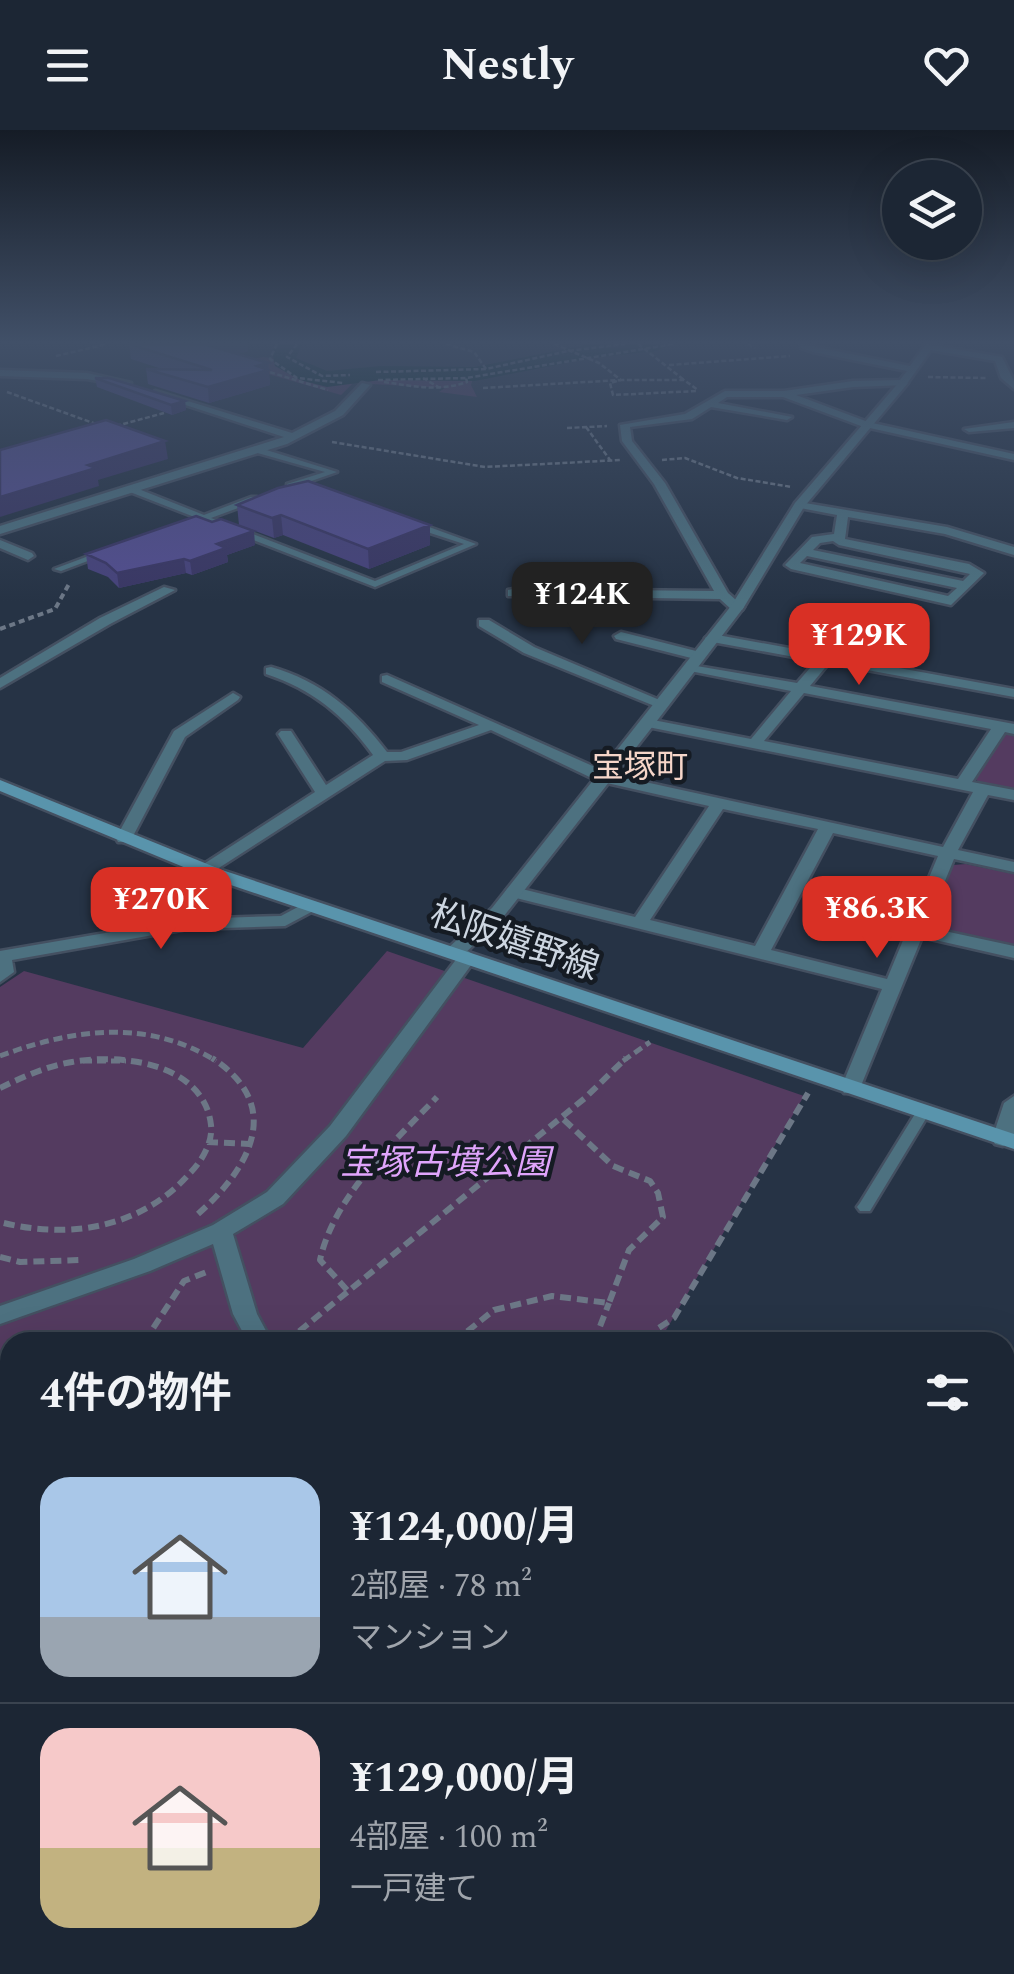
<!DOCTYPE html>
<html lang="ja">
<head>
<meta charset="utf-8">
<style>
  :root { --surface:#1c2634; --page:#293240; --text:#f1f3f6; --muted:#a0a5ac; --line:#3a434f; --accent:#d93025 }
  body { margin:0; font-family:Spectral,"Noto Sans JP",serif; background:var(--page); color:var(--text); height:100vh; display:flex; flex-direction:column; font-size:38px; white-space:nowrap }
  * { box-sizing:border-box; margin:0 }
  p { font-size:32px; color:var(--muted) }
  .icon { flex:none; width:55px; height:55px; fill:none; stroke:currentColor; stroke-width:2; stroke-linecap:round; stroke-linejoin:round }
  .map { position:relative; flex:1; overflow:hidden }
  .details { position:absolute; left:0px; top:1202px; width:1015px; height:642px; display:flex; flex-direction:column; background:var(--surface); border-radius:30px 30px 0 0; box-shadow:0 10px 40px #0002,0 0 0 2px var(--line) }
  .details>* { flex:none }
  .buttons { position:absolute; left:882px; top:30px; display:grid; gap:20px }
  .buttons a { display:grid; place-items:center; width:100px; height:100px; border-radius:50%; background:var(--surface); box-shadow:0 10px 40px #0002,0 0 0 2px var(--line); font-size:50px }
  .price { position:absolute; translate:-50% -85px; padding:0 22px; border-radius:20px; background:var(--accent); color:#fff; font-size:32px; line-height:65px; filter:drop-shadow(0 2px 5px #0008) }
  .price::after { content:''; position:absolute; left:50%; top:60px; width:30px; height:22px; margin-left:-15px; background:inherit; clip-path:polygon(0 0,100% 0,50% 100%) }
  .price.on { background:#222; color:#fff }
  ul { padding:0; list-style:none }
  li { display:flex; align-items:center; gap:30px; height:250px; padding:0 40px }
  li+li { border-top:2px solid var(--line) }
  li span { display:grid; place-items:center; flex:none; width:280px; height:200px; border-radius:30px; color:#555 }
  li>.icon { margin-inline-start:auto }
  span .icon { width:120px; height:120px; fill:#fffc; stroke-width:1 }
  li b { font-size:42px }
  h2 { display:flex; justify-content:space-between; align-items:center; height:120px; padding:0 40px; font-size:42px }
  header { display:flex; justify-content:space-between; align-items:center; height:130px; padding:0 40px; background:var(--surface); font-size:45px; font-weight:700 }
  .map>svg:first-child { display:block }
</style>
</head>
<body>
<header><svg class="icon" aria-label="menu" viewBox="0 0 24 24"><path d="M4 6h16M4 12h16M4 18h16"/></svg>Nestly<svg class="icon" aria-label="heart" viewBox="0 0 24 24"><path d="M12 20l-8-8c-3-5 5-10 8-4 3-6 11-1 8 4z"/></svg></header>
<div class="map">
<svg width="1014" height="1844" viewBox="0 0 1014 1844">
  <rect width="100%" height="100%" fill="#263345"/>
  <!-- green -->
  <path fill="#543b60" d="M264,227c19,1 35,19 56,24l154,-6 -3,10 6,12 -38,-5 6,-4 -92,-5 -12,12 -101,-29 2,-5z
    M1014,602v58l-33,-6 -7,-6 29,-45z
    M966,734l48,10v72l-79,-18 -5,-10 23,-53z
    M387,821l417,145 -145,246h-649v623h319l-3,9h-326v-987l24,-16 279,77z"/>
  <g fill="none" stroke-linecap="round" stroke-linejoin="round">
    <!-- river -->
    <path fill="#02292a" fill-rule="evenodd" d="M277,214h25l-6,14 31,13 54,-5 94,1 115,-23h79l-12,7 -66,7 -116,23 -94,-1 -54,7 -27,-7 -25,-14 -3,-15z"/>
    <!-- service casing -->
    <g stroke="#445061" stroke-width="5">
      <path id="service" d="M254,318h6l77,24 -40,14v3l-10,-1v-4l38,-12 -71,-20z
        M130,358h6l68,27 47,-18h6v4l-46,17 164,63 89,-37 -52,-17v-4h6l58,21 -101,43 -171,-66 -11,2v-4l4,-1 -67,-26z
        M102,421l7,2 -48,18 -7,-2z
        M923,977l7,5 -60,99h-10l-3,-4 3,-4 58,-94z"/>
    </g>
    <!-- minor casing -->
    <g stroke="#445061" stroke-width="5">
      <path id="minor" d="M801,214l109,22 16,-22 76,13 12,24v8l-13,-11 -6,-17 -64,-11 -25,35 -53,2 -57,8 72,27 146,32v6l-153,-34 -78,-29h-56l-9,6 74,14 -5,3 -76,-13 -19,12 -62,8 2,14 33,42 63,110 16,14 -2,3h-10l-12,-11 -212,-3v-6l5,-1 201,2 -60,-107 -32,-43 -2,-16 65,-11 40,-23h59l69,-10 47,-1 7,-9 -94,-19 -12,-4z
        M1014,292v6l-45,4 -5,-3z
        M799,372l148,25 67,20v8l-69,-21 -97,-17 -3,22 124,25 15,9 -33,32 -160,-36 -6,-4 27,-28 22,-3 3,-19 -42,-8v-4zM833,411l6,4 131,29 -7,7 -150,-31 7,-7zM807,426l150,32 -9,8 -148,-33z
        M164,457l11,3 -65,34 -110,64v-10l100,-60z
        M479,490h10l45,27 135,57 -12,3 -133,-54 -45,-27z
        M621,502l83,21 2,3 -7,4 -83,-21 -2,-3z
        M712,504l302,55v8l-185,-34 -19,23 204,38v10l-9,-2 -33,50 42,8v10l-26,-5 -30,55 56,12v10l-60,-13 -28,68 88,19v12l-92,-21 -64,156h-14l-3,-5 41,-99 -374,-93 -3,-4 3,-4 6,-1 121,30 74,-111 -111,-25 -107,-51 -84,30 -22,1 -174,112h-12l-3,-4 119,-77 -37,-58 3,-3h10l35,54 47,-30c-28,-39 -61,-66 -107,-81v-6l5,-1c50,14 85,44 116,85h14l78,-27 -97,-43v-6l5,-1 226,100 330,72 30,-55 -330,-66 -2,-3 7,-4 103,20 40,-48 -106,-21v-6l112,19 19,-22 -109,-20 -2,-3zM804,563l187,36 -33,50 -194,-38zM723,679l95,20 -63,117 -105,-26zM833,703l105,23 -51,123 -116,-29z
        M233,563l7,4 -2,3 -53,37 -53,101 -2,4h-12l-2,-4 58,-107z
        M309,771l6,1 3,4 -3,4 -30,16 -98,3 -175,31 2,12 -14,10v-31l187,-32 94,-3z
        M468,821l9,6 -131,179 -63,68 -50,30 24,80 15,28h-24l-15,-28 -20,-70 -63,27 -150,53v-18l134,-47 79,-34 54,-33 63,-66 131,-173z
        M1014,966v43l-11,7 -8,-2 -3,-5 12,-36z
        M339,1835h34l-2,9h-34z
        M669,1835h61l4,9h-61z"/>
    </g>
    <!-- tertiary casing -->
    <g stroke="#445061" stroke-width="5">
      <path id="tertiary" d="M0,240l87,3 44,10 -5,3 -39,-7 -87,-3z
        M900,251l8,2 -104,124 -60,100 -91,119 -149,190 -43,41h-14l-2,-4 2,-4 45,-41 239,-302 64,-103z
        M362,253l8,2 -27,30 -56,29 -287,90v-8l284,-89 -129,-42v-4l137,42 43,-22z
        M0,410l32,13 2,3 -6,4 -28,-12z"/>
    </g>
    <!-- secondary casing -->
    <g stroke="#445061" stroke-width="5">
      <path id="secondary" d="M0,650l222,90 792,264v15l-804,-271 -210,-87z"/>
    </g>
    <!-- path-far4 -->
    <path stroke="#6c7786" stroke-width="2.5" stroke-dasharray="5 2.5" stroke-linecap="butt" d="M277,214l-7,15 27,19 46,5
      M297,214l-10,13 35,19 28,-1
      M446,214l28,8 12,17
      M554,214l45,19 22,17h63l14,10
      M638,214l46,36
      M748,214l7,4
      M56,226l51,-12
      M669,235l121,-9
      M263,240l65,20
      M376,242l110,-3 82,-18 57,-7
      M928,247l59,1
      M423,248l17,10
      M378,250l88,-2 208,-34
      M384,252c28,4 55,10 83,0l-1,-4
      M483,258l138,-8 -11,3 3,12 84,-4
      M7,262l89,32
      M116,296l48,-13
      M586,297l24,33
      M567,298l40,-2
      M332,312l153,25 136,-7
      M662,330l23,-2 52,20 55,9"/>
    <!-- path-far3 -->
    <path stroke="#6c7786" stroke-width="4" stroke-dasharray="6 4" stroke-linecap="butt" d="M0,499l55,-20 14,-25"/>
    <!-- path-far2 -->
    <path stroke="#6c7786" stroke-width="5" stroke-dasharray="9 5" stroke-linecap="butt" d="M0,926c73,-27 147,-38 216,5
      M83,931h43
      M623,931l27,-19"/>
    <!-- path-far1 -->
    <path stroke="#6c7786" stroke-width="6" stroke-dasharray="11 6" stroke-linecap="butt" d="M0,958c23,-11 47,-22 72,-26 49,-9 132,1 139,63 2,17 -9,36 -21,48 -48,55 -121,67 -190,49
      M207,1012l42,2
      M198,1084c51,-45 88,-108 14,-156
      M0,1127l20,5 61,-2
      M347,1160l-27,-30c14,-64 73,-117 117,-163
      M144,1212l40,-61 25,-10
      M286,1212l299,-244 41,-40
      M454,1212l40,-32 58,-14 57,7 20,-53 34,-33 -5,-24 -8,-12 -37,-15 -53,-50
      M594,1212l15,-39
      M655,1212l-1,-11 20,-13 134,-225"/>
    <!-- path -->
    <path stroke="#6c7786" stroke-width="8" stroke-dasharray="15 8" stroke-linecap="butt" d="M0,1388l10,-1
      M0,1538l10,-15"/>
    <!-- service -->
    <use href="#service" fill="#4d7180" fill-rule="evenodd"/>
    <!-- minor -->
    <use href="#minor" fill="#4d7180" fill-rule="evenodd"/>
    <!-- tertiary -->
    <use href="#tertiary" fill="#4d7180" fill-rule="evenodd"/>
    <!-- secondary -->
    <use href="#secondary" fill="#5994ac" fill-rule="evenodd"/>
  </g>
  <!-- wall -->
  <path fill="#47437c" d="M129,214l119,7 -10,3 30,9 2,22 -61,18 -61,-19 -2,-15h16l-31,-10z
    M95,248l90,23 1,9 -14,5 -75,-28z
    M237,375l193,20v20l-61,24 -86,-34 -9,3 -35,-13z
    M255,415l-28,10 1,7 -36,13 -6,-2 -67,15 -11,-11 -20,-8 -2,-15z"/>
  <!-- shaded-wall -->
  <path fill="#3a3765" d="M218,214h29l1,7 -36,10 -2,-15z
    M268,233l2,22 -61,18 -1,-16z
    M185,271l1,9 -14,5 -1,-10z
    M165,311l3,18 -70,21 1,6 -99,31v-20l88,-32z
    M281,385l2,20 -9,3 -2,-20z
    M430,395v20l-61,24 -1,-20z
    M254,401l1,14 -28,10 1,7 -36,13 -2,-14 27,-17z
    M184,429l2,14 -67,15 -2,-15z"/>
  <!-- building -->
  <path fill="#534e90" stroke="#3a3765" stroke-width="2.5" d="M129,214h89l-8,2 58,17 -11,3 11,4 -60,17 -62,-18 66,1z
    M95,248h14l76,23 -14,4z
    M106,290l59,21 -77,24 8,3 -96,29v-47z
    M308,351l122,44 -62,24 -87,-34 -9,3 -35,-13 41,-17z
    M196,386l16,6 9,-3 33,12 -37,13 9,4 -36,13 -6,-2 -67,14 -11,-10 -20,-9z"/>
  <!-- sky -->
  <linearGradient id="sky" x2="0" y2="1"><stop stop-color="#151c26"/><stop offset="0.45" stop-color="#415068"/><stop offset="1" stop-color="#415068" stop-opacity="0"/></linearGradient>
  <rect width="1014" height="472" fill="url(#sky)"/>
  <g text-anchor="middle" stroke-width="9" stroke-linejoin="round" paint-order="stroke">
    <!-- far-quarter labels -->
    <g font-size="32" fill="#f6d6c9" stroke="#151b23">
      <text x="640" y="647">宝塚町</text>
    </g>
    <!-- street labels -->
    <g font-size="35" fill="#cdd6e1" stroke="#151b23">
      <text transform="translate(515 810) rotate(19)" y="12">松阪嬉野線</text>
    </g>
    <!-- park labels -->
    <g font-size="35" font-style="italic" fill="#e0a5fc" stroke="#151b23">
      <text x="445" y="1044">宝塚古墳公園</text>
    </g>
  </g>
</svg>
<div class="buttons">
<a><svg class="icon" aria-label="layers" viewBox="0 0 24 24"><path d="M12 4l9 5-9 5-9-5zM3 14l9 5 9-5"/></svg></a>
</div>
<b class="price on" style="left:582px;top:517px">¥124K</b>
<b class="price" style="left:859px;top:558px">¥129K</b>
<b class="price" style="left:161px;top:822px">¥270K</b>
<b class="price" style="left:877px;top:831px">¥86.3K</b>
<section class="details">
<h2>4件の物件<svg class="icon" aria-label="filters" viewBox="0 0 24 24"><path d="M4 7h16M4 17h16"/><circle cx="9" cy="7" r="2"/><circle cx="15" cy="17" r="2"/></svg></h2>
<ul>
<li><span style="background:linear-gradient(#a9c7e8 70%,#9aa5b1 0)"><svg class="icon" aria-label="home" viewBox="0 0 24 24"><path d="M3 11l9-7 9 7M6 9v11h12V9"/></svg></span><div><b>¥124,000/月</b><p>2部屋 · 78 m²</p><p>マンション</p></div></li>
<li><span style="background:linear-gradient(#f6c9c9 60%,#c2b280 0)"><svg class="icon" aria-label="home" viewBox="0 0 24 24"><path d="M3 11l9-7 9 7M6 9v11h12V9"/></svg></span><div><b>¥129,000/月</b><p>4部屋 · 100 m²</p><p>一戸建て</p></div></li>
</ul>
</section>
</div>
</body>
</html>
